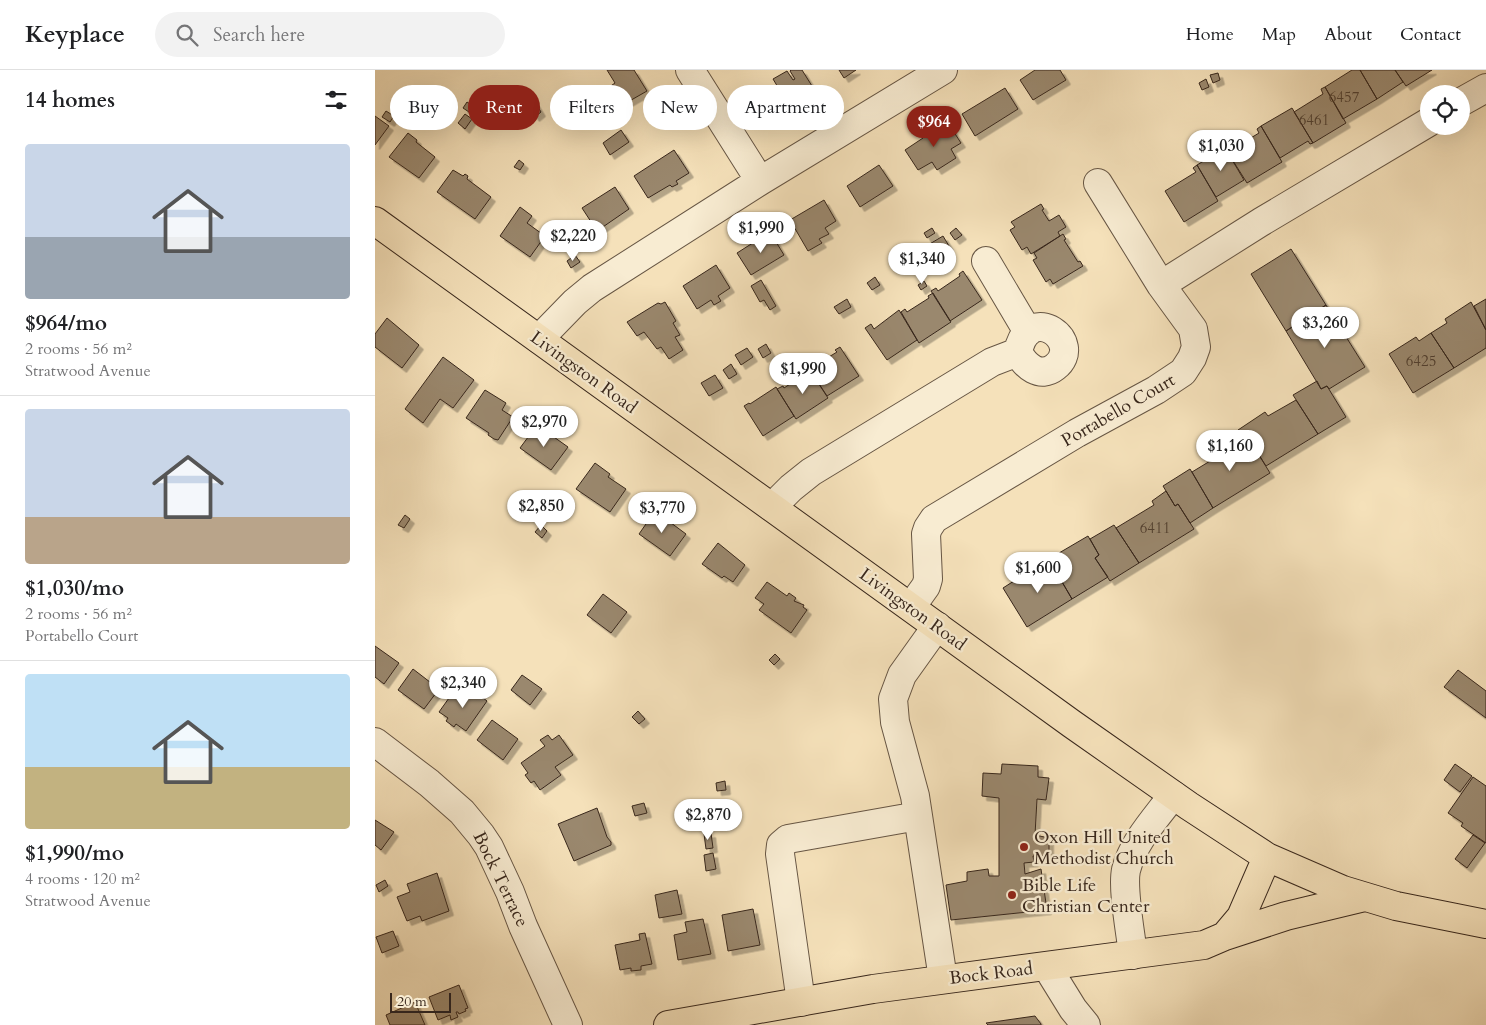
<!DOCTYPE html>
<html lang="en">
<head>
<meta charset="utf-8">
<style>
  :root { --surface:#fff; --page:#f2f2f2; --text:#202124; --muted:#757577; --line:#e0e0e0; --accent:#8f2418 }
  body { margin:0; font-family:Cardo,serif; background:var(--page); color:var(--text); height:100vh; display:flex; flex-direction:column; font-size:19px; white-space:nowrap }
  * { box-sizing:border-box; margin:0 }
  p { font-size:16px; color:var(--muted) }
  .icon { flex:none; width:28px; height:28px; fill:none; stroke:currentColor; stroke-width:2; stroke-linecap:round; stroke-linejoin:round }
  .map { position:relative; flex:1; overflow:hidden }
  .drawer { display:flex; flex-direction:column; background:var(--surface); width:375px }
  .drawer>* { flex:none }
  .hud { position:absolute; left:15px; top:15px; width:475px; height:45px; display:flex; gap:10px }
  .fabs { position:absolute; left:1045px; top:15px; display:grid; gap:10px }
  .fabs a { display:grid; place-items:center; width:50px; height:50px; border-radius:50%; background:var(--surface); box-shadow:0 5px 20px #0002; font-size:25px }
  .scale { position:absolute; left:15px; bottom:12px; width:61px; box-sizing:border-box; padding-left:5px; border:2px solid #38271c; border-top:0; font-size:14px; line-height:18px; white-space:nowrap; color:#38271c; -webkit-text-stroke:4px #f8ecd2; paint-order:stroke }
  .price { position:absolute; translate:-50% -42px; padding:0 11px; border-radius:18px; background:#fff; color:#222; font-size:16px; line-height:32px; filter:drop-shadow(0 1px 2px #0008) }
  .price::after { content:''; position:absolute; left:50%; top:30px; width:15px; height:11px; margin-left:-8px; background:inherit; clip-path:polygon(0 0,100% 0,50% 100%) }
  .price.active { background:var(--accent); color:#fff }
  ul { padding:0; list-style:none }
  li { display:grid; align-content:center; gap:10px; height:265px; padding:0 25px }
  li+li { border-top:1px solid var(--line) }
  li span { display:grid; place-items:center; height:155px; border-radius:5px; color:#555 }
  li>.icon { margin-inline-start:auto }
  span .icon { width:90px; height:90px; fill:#fffc; stroke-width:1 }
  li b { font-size:21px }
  h2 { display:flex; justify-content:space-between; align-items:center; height:60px; padding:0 25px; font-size:21px }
  .pill { padding:0 18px; border-radius:22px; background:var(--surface); box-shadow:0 5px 20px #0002; font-size:18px; line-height:45px }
  .pill.active { background:var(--accent); color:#fff }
  header { display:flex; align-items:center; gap:30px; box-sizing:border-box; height:70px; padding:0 25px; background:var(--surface); border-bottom:1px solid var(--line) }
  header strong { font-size:24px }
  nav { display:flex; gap:28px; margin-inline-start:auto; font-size:18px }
  .search { width:350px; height:45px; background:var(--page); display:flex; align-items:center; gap:12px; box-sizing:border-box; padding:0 18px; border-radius:28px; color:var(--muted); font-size:19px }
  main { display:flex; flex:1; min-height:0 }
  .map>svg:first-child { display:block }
</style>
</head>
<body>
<header>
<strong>Keyplace</strong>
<div class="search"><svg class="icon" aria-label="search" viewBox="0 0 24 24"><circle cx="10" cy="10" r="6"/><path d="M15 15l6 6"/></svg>Search here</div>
<nav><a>Home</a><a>Map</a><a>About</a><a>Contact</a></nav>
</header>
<main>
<section class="drawer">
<h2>14 homes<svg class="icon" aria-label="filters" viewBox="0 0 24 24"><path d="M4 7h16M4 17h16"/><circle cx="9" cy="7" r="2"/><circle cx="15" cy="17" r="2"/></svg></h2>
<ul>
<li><span style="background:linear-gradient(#c9d6e8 60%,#9aa5b1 0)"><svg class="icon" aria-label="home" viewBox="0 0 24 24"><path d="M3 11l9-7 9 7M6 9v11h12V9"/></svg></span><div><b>$964/mo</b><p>2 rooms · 56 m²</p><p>Stratwood Avenue</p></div></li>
<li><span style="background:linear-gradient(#c9d6e8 70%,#b9a48a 0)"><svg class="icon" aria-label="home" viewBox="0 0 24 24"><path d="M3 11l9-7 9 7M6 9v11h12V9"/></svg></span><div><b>$1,030/mo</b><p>2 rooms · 56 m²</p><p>Portabello Court</p></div></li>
<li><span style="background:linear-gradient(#bfe0f5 60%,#c2b280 0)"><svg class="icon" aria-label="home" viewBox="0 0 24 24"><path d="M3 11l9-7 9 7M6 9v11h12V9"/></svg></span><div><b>$1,990/mo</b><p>4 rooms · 120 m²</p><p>Stratwood Avenue</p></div></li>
</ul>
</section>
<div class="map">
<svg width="1111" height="955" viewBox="0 0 1111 955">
  <defs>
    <filter id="shadow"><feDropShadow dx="4.5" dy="4.5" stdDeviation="0" flood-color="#0004"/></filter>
  </defs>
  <rect width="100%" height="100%" fill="#f5e1ba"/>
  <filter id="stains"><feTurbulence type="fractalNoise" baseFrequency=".004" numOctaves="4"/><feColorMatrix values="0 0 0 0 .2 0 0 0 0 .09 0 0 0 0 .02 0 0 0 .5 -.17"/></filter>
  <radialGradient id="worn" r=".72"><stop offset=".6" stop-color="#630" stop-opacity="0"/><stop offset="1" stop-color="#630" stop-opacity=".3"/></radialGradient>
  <!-- building -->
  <path fill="#9a886e" stroke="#38271c" filter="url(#shadow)" d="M232,0h27l13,21 -21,12 -1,-2 -10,6 -10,-17 10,-7z
    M416,0h11l15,24 -18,11 2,4 -5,3 -3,-4 -18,12 -13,-20 17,-11 -6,-10 14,-8 6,9 2,-1 -5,-8z
    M464,0h17l-12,8z
    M660,0h25l6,10 -33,20 -13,-20z
    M977,0h8l17,29 -34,20 -18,-32z
    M985,0h35l8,12 -26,17z
    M1020,0h37l-26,16z
    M843,3l2,7 -7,3 -3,-8z
    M831,9l3,8 -7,3 -3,-7z
    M950,17l21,36 -33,20 -19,-31 29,-18 -2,-5z
    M630,18l13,21 -43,27 -13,-22z
    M102,27l6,4 -5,7 -6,-5z
    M92,32l12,8 -4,6 -12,-8z
    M160,32l6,10 -6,5 -7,-10z
    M917,38l21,35 -3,1 -2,-3 -28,17 -19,-32z
    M11,41l8,5 -4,6 -8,-5z
    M90,44l7,5 -7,10 -7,-6z
    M0,46l14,10 -14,19z
    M573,53l13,20 -10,6 5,9 -19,12 -5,-8 -14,8 -13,-20 18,-12 -2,-2 7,-4 1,3z
    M886,56l21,36 -35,21 -22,-35 3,-2 3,4 28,-17 -2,-4z
    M246,60l8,12 -19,13 -7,-12z
    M33,63l9,7 -1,2 19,15 -16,21 -30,-21z
    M850,78l19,32 -28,17 -19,-32z
    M299,80l15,23 -13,8 2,3 -6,3 -2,-2 -22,13 -14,-22z
    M144,90l5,4 -4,6 -6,-3z
    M504,95l14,21 -33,21 -13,-21z
    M822,95l21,36 -34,21 -19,-31 31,-19 -3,-4z
    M78,100l10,6 2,-2 3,2 -1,3 24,18 -16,22 -38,-27z
    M240,117l14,22 -32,22 -15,-23z
    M449,130l12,21 -11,7 4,6 -10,5 3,4 -14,8 -18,-31z
    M666,134l3,5 -2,1 7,11 10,-6 7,12 -8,5 2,4 -29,18 -4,-7 -5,3 -12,-20 5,-3 -4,-5z
    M145,137l12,9 -5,7 18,13 -15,21 -30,-21z
    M557,158l3,5 -8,5 -3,-5z
    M581,158l6,7 -7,5 -5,-7z
    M395,162l14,23 -33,20 -14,-22z
    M688,164l3,5 -2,1 14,22 2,-1 3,5 -30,18 -3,-5 -4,3 -13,-22 4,-2 -3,-5z
    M568,166l6,10 -15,9 -6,-10z
    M916,179l35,56 -40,26 -35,-57z
    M200,185l5,7 -9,6 -4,-7z
    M341,195l14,23 -12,8 3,5 -7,4 -3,-5 -14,9 -14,-23z
    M588,201l19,29 -32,21 -19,-30 5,-3 2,3 22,-15 -1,-2z
    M500,207l5,8 -8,5 -5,-7z
    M386,210l15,26 -6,4 -6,-10 -4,2 -9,-16z
    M549,211l3,5 -6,4 -3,-5z
    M558,223l18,29 -32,21 -18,-31 4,-3 2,3 22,-14 -1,-2z
    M472,229l4,8 -12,7 -5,-7z
    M1111,229v31l-12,-24z
    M290,232l11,19 -3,2 7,12 -5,2 8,13 -14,9 -8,-12 -4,2 -13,-17 -7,4 -10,-14 31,-19 3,1z
    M1096,232l15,28v18l-32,20 -23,-35 16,-10 -2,-4z
    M951,235l39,62 -36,22 -2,-3 -6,3 -35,-58z
    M524,240l18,30 -30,20 -22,-32 6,-4 3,5z
    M12,248l32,27 -17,23 -27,-21v-13z
    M1056,263l23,35 -41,25 -24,-39 27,-17 3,4z
    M391,274l5,9 -8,5 -5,-9z
    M465,277l19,29 -32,20 -19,-29 5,-3 1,2 23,-14 -2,-2z
    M372,278l6,9 -12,8 -6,-10z
    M68,287l31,23 -21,28 -13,-9 -17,24 -18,-14z
    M356,294l6,10 -8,5 -6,-9z
    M434,299l19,29 -32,21 -19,-30 6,-3 1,2 21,-14 -1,-2z
    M340,305l8,13 -14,8 -8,-13z
    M942,311l4,8 6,-3 19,31 -28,17 -25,-39z
    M401,317l18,29 -31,20 -19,-30 5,-3 1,1z
    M110,320l21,13 -4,7 11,7 -15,23 -4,-1 -6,-4 1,-2 -23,-15z
    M921,330l22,34 -52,32 -12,-19 -4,3 -12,-20 27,-18 3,4z
    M162,355l31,22 -17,23 -31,-22z
    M867,367l8,13 4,-3 16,26 -57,35 -21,-36 28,-17 -2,-4z
    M220,393l15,11 -2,3 18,12 -16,23 -34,-23z
    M815,399l23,39 -23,15 -12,-19 -3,2 -12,-20z
    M791,421l9,15 3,-2 16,25 -55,34 -23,-35 38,-23 -2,-4z
    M280,441l31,23 -16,22 -31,-22z
    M30,445l5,4 -6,9 -6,-3z
    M166,455l6,6 -5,7 -7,-6z
    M739,455l25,38 -29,18 -15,-23 4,-3 -9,-16z
    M713,466l11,19 -4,3 13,19 -36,22 -21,-36 10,-6 -2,-4z
    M343,473l27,22 -12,17 -9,-6 -2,2 -20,-14z
    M676,493l21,36 -45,28 -24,-39 28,-18 3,4z
    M392,512l20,14 2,-3 7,5 -2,3 10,4 -1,2 4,3 -16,23 -32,-23 5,-6 -9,-6z
    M228,524l24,18 -16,21 -24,-18z
    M0,576l24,17 -15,21 -9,-7z
    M400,584l5,5 -6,6 -5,-5z
    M38,599l26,20 -15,20 -26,-19z
    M1083,600l28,21v27l-42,-31z
    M147,605l20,14 -12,16 -19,-15z
    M98,620l14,11 -21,30 -10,-7 -2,3 -8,-6 2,-3 -9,-6 15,-21 12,9z
    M263,641l7,8 -6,5 -7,-7z
    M117,650l26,19 -15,21 -26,-20z
    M173,665l4,5 7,-5 14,20 -18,12 6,8 -21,15 -6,-9 -3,2 -6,-8 3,-2 -7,-10 24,-17 -5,-6z
    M627,694l36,2v11l11,1 -3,22 -9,-1 -2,36 14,3v18h-16l1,6 -10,1 1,11 16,-5 6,41 -96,10 -5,-35 21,-4v-9l21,-3 1,7h10v-78l-17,-2 1,-23 18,1z
    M1080,694l17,12 -12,16 -16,-12z
    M1098,707l13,9v57l-25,-17 2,-3 -15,-10z
    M350,711l1,9 -9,1 -1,-8z
    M269,733l3,10 -12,3 -3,-10z
    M222,738l10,29 4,5v3l-37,16 -16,-37z
    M0,750l19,12 -13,18 -6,-5z
    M336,763l2,15 -7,1 -2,-15z
    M1098,765l12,8 -18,25 -12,-9z
    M338,783l3,16 -10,2 -2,-16z
    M62,803l12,38 -27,10 -2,-5 -13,5 -10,-24 13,-5 -3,-8z
    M10,810l3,6 -9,6 -3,-7z
    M302,820l5,24 -23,4 -4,-23z
    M378,839l7,36 -32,6 -6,-36z
    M328,849l8,35 -33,6 -4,-25 13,-3 -2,-10z
    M18,861l6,15 -17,7 -6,-16z
    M270,863l7,31 -11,2v4l-10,1v-3l-11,2 -5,-25 25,-5 -1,-6z
    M84,915l9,23 -3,1 1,2 -7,3 -1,-2h-2l2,5 -7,3 -1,-5 -12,5 -9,-23z
    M40,932l10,23h-35l-4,-10z
    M660,946l6,8v1h-53l-2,-2z"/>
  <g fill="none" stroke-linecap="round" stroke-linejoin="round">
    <!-- minor casing -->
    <g stroke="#675644" stroke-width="30">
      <path id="minor" d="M315,0l70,111
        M1086,32l25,-14
        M611,191l42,71
        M786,215l100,-63 168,-100
        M164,269l36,-37 17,-14 168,-107 183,-111
        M397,437l19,-19 20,-16 181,-110 26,-10c11,-53 68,-9 37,15 -15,12 -30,-1 -37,-15
        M536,537l15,-21 2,-7 -2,-45 2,-6 6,-9 143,-86 79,-43 27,-18 9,-14 4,-11 -3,-18 -32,-44 -63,-102
        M562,556l-35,49 -9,24 2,23 20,74 28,183
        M0,672l54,41 33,29 19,23 8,12 21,45 13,34 45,99
        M758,885c-2,-20 -11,-66 -7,-85 7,-28 30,-52 47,-75
        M672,897l26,42 13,16
        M426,932l-21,-148 1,-9 7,-6 130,-23"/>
    </g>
    <!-- major casing -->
    <g stroke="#38271c" stroke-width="30">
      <path id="major" d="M0,151l697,503 117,82 78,51 76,33 53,16 90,18
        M850,866l61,-20 79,-19
        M293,955l205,-36 331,-44 21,-9 16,-19 26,-60"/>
    </g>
    <!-- minor -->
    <use href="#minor" stroke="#f8ecd2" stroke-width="28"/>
    <!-- major -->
    <use href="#major" stroke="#f5e1ba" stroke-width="28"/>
  </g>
  <!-- markers -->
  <g fill="#8f2418" stroke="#f8ecd2" stroke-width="2">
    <circle cx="649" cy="777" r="5"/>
    <circle cx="637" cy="825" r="5"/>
  </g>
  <g text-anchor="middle" stroke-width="4.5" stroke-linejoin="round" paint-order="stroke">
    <!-- number labels -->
    <g font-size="15" fill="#503f30">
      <text x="969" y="32">6457</text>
      <text x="939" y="55">6461</text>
      <text x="1046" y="296">6425</text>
      <text x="780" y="463">6411</text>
    </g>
    <!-- street labels -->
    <g font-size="18" fill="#38271c" stroke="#f8ecd2">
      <text transform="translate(209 302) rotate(36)" y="6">Livingston Road</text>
      <text transform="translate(743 340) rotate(-30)" y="6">Portabello Court</text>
      <text transform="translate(538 539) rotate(36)" y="6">Livingston Road</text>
      <text transform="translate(126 809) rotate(64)" y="6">Bock Terrace</text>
      <text transform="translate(616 903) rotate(-7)" y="6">Bock Road</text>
    </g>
    <!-- poi labels -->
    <g font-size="18" fill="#38271c" stroke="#f8ecd2" text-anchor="start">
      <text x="659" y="773">Oxon Hill United<tspan x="659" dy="21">Methodist Church</tspan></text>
      <text x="647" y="821">Bible Life<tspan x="647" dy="21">Christian Center</tspan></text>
    </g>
  </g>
  <rect width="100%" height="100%" filter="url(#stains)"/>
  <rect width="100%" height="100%" fill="url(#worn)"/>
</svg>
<div class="fabs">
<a><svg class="icon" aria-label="locate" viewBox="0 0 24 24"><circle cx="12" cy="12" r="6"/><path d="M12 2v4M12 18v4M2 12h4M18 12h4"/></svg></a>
</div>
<div class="scale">20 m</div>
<b class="price active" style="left:559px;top:78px">$964</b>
<b class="price" style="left:846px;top:102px">$1,030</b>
<b class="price" style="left:386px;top:184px">$1,990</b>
<b class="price" style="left:198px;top:192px">$2,220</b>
<b class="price" style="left:547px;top:215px">$1,340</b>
<b class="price" style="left:950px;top:279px">$3,260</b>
<b class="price" style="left:428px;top:325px">$1,990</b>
<b class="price" style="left:169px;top:378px">$2,970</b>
<b class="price" style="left:855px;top:402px">$1,160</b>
<b class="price" style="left:166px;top:462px">$2,850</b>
<b class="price" style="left:287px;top:464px">$3,770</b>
<b class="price" style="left:663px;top:524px">$1,600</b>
<b class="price" style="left:88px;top:639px">$2,340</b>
<b class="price" style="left:333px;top:771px">$2,870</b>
<div class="hud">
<a class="pill">Buy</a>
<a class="pill active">Rent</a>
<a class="pill">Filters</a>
<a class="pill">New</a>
<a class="pill">Apartment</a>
</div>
</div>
</main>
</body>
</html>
